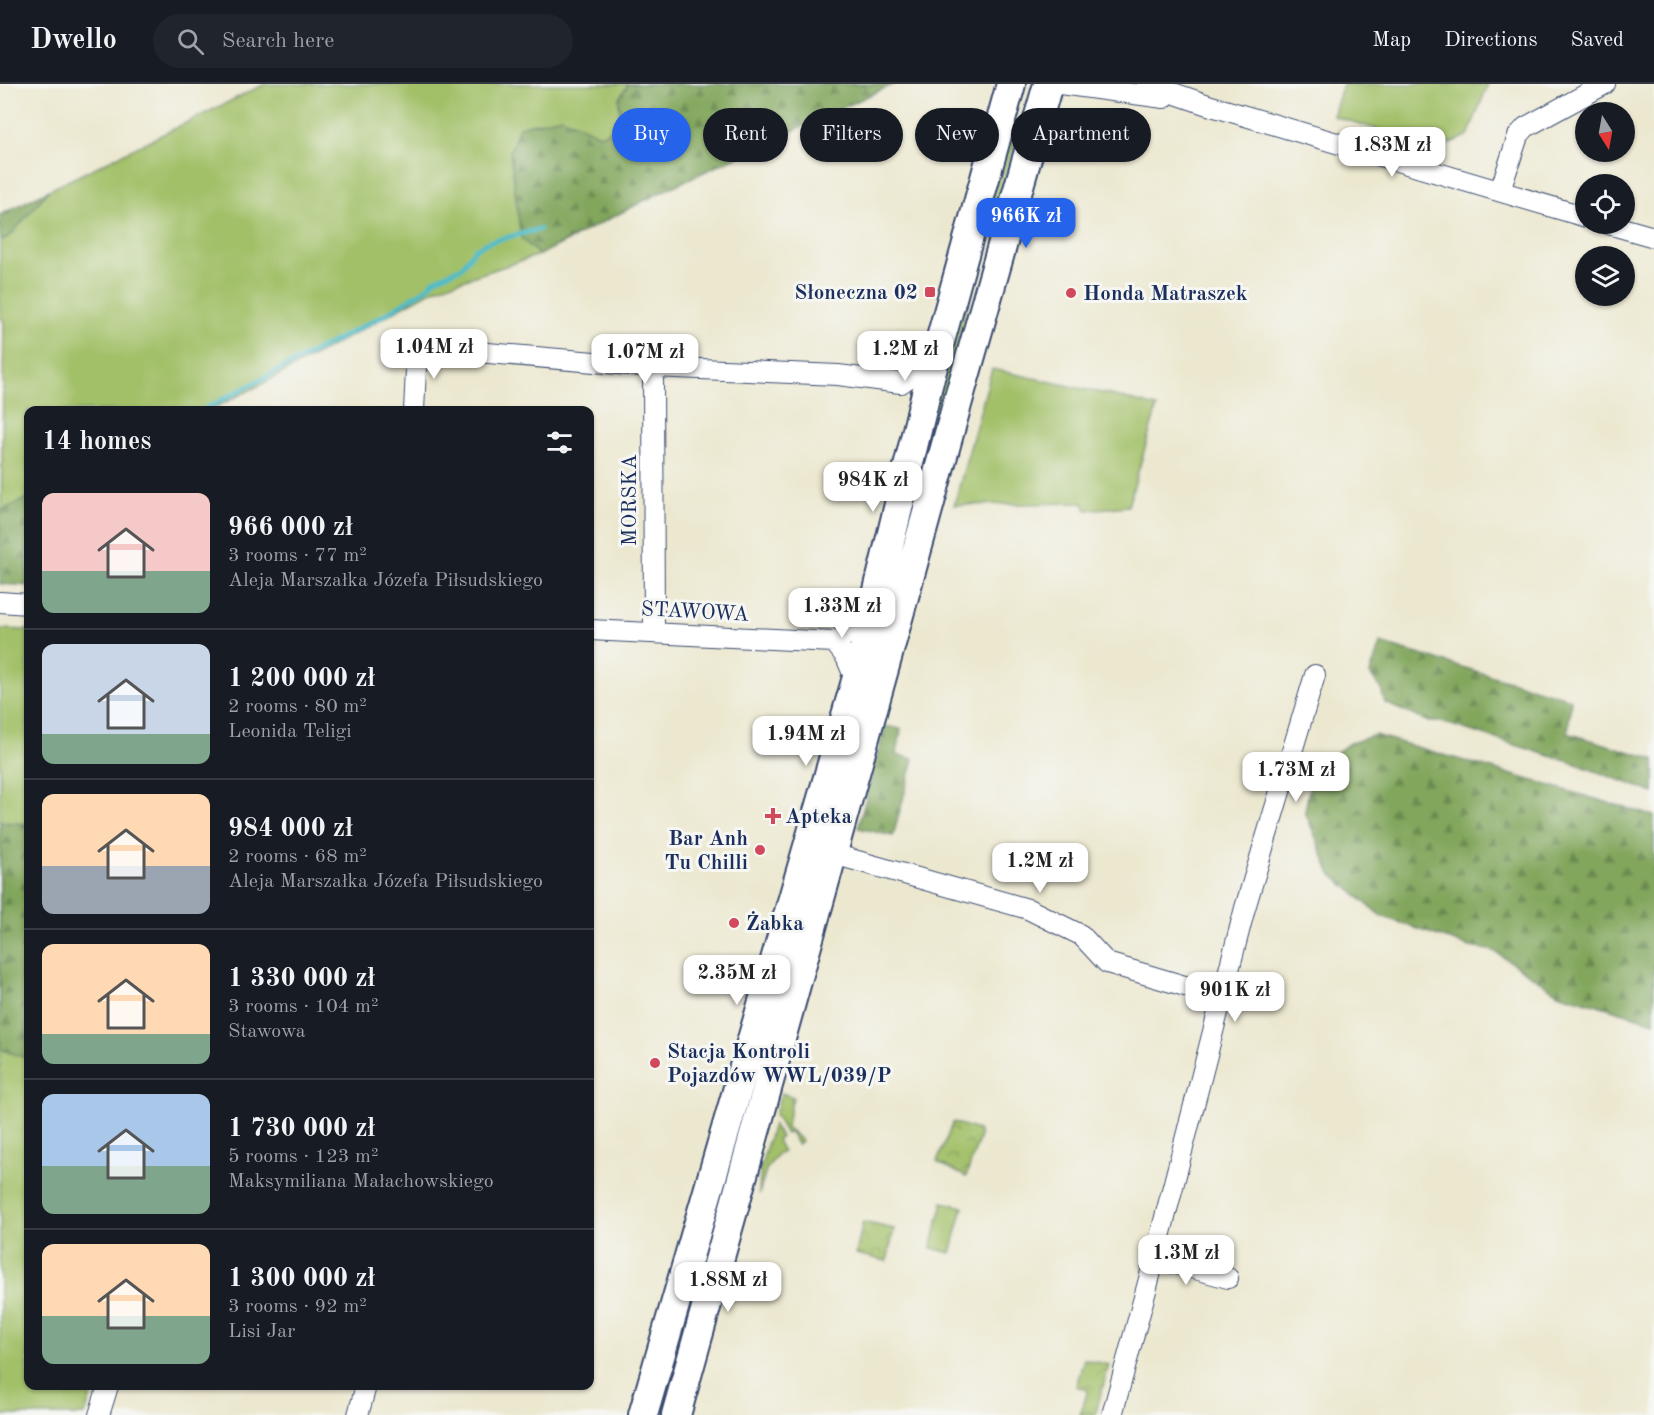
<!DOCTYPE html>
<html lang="en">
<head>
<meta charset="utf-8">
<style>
  :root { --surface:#171b24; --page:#20242c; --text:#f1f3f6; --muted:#9ea1a6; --line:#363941; --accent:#2563eb }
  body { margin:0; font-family:"Old Standard TT",serif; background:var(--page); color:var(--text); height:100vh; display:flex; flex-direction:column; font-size:22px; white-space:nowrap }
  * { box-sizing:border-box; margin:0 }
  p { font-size:20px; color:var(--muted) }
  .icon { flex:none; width:33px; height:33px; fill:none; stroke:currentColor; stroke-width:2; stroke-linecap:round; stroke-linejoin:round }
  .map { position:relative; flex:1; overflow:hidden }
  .drawer { position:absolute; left:24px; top:322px; width:570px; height:984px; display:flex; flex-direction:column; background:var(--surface); border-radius:12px; box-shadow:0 2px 4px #0004 }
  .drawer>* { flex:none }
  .guide { position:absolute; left:612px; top:24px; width:570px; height:54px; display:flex; gap:12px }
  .needle { width:39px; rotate:169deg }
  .fabs { position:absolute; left:1575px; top:18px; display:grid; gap:12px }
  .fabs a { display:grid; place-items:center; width:60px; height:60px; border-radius:50%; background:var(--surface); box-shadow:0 2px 4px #0004; font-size:30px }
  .price { position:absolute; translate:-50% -51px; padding:0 14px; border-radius:12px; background:#fff; color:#222; font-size:20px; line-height:39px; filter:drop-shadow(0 2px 3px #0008) }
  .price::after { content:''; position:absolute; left:50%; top:36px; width:18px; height:14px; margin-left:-9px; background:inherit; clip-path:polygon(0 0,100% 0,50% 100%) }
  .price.selected { background:var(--accent); color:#fff }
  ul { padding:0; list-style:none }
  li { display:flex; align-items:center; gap:18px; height:150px; padding:0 18px }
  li+li { border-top:2px solid var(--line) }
  li span { display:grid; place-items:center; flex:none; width:168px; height:120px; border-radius:12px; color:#555 }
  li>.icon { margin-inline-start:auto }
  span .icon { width:72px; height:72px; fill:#fffc; stroke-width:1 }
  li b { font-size:26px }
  h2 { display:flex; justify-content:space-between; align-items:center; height:72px; padding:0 18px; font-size:26px }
  .chip { padding:0 21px; border-radius:27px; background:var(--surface); box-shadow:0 2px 4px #0004; font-size:21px; line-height:54px }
  .chip.selected { background:var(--accent); color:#fff }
  header { display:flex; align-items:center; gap:36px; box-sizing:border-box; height:84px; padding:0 30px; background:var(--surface); border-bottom:2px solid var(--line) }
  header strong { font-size:28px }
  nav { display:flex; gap:33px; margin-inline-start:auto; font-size:21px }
  .search { width:420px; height:54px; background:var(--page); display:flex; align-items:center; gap:15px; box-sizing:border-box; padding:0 21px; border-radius:33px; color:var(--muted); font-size:22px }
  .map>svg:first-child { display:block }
</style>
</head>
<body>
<header>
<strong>Dwello</strong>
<div class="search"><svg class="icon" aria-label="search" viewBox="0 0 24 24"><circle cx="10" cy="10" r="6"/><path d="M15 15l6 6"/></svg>Search here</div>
<nav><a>Map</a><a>Directions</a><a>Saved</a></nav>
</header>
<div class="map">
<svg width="1654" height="1331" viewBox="0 0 1654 1331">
  <defs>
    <pattern id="forest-firs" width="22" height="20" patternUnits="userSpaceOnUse" patternTransform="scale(1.5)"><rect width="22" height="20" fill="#81a65c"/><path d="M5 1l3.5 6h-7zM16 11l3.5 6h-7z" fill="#69884f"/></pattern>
    <pattern id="park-crowns" width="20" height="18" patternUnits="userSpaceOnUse" patternTransform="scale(1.5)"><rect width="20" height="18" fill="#a2c068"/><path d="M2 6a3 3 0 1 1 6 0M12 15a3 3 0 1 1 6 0" fill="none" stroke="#839c59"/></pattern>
  </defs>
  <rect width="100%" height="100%" fill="#f6f6f2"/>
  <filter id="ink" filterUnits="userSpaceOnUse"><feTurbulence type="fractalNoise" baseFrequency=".0167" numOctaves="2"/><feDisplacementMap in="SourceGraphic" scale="12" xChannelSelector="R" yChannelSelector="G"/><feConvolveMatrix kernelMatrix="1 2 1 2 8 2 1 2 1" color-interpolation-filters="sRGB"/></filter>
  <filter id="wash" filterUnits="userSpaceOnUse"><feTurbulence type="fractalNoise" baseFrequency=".008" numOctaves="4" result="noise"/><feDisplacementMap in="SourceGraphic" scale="24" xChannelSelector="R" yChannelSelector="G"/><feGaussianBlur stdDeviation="1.35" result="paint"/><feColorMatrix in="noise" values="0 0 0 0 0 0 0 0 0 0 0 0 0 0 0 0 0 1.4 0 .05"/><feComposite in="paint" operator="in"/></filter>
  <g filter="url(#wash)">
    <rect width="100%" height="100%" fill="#ece8d0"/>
    <!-- grass -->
    <path fill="#a2c068" stroke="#5e7863" stroke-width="1.5" d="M265,0h399l-90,154 -35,17 -104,34 -165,91 -62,31h-180v87l-27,13 3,-188 -4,-8v-74l10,-6 39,-45z
      M1343,0h145l-20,52 -29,12 -106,-32z
      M1010,35l11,3 -47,160 -56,217 -252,913 -5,-1 25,-89z
      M992,285l119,26 46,12 -29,99 -42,4 -3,-7 -129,2z
      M0,545l28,1v756h66l-9,29h-85z
      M781,1009l12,4 -7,30 16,14 -5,3 -7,-12 -4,2 -11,-19z
      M773,1040l8,13 -4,3 6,12 -5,1 -12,17 -7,24 1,-25z
      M943,1118l20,5 -12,46 -20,-5z"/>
    <!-- forest -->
    <path fill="url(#forest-firs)" stroke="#4e6a5d" stroke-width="1.5" d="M628,0h266l-231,107 -124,64 -18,-17 -11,-86 9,-25 43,-10 38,18 20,-9 -1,-27z
      M49,106l-39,46 -10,5v-26z
      M28,414v88l-28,-2v-73z
      M1380,559l191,56 -3,34 86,26v34l-75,-28 -137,-43h-13l-44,-19 -4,-14 -11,-15z
      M885,642l16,3 -4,26 17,4 -21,77 -35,-8z
      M1375,651l279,81v206l-96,-29 -64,-42 -24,-4 -89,-31 -50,-42 -26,-62 7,-41 36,-27z
      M0,738l28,2v235l-28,-10z"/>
    <!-- park -->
    <path fill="url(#park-crowns)" stroke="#5e7863" stroke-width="1.5" d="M953,1038l25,8 2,6 -14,41 -29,-15z
      M863,1138l31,7 -7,32 -31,-7z
      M1084,1275l25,6 -14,50h-15l8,-25 -12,-4z"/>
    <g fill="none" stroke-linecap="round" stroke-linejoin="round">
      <!-- stream -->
      <path stroke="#4fbcc8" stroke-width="5" d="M201,327l183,-96 43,-27 7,-8 28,-13 13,-18 14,-7 51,-13"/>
    </g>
  </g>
  <g filter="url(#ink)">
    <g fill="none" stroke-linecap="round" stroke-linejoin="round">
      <!-- street casing -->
      <g stroke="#3a4b6f" stroke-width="22">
        <path id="street" d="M1060,0l104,14
          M1147,0l61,21 378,112
          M1500,107l18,-55 8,-9 79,-43
          M1608,140l46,13
          M394,261l259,22 185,8 63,8 17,-12 16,-18
          M653,283l1,266
          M414,327l3,-63
          M0,518l28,2
          M590,546l244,12 18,-10 21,-21
          M834,558l12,15 10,24
          M833,770l195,55 53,26 26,28 115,34
          M1155,1174l73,20
          M99,1331l9,-29
          M358,1331l8,-29
          M1112,1331l36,-132 97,-375 70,-233"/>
      </g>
      <!-- secondary casing -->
      <g stroke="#3a4b6f" stroke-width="32">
        <path id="secondary" d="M643,1331l213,-734 72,-296 83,-301
          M676,1331l205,-735 77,-279 90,-317"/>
      </g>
      <!-- street -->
      <use href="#street" stroke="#fff" stroke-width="20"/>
      <!-- secondary -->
      <use href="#secondary" stroke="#fff" stroke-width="28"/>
    </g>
  </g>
  <!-- markers -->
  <g fill="#d1495b" stroke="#f6f6f2" stroke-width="2">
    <rect x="924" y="202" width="12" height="12" rx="3"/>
    <circle cx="1071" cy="209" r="6"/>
    <path d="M770 723h6v6h6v6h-6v6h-6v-6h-6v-6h6z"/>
    <circle cx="760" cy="766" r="6"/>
    <circle cx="734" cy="839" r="6"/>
    <circle cx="655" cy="979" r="6"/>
  </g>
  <g text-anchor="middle" stroke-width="6" stroke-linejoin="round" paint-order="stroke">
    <!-- poi labels -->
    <g font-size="21" font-weight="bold" fill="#1b2f5e" stroke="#f6f6f2" text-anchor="start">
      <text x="918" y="215" text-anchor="end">Słoneczna 02</text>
      <text x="1083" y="216">Honda Matraszek</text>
      <text x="785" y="739">Apteka</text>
      <text x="748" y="761" text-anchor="end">Bar Anh<tspan x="748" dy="24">Tu Chilli</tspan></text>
      <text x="746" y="846">Żabka</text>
      <text x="667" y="974">Stacja Kontroli<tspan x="667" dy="24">Pojazdów WWL/039/P</tspan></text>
    </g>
    <!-- street labels -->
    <g font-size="21" fill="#1b2f5e" stroke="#f6f6f2">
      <text transform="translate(629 416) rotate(-90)" y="7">MORSKA</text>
      <text transform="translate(695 527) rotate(3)" y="7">STAWOWA</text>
    </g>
  </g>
</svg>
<div class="fabs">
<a><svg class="needle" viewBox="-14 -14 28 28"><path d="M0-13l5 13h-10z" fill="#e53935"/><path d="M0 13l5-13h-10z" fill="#9ea1a6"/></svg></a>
<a><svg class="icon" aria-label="locate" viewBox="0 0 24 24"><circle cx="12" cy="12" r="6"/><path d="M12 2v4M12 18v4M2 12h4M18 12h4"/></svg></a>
<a><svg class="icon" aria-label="layers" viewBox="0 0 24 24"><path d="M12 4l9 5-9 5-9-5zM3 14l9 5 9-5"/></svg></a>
</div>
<b class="price" style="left:1392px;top:94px">1.83M zł</b>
<b class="price selected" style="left:1026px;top:165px">966K zł</b>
<b class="price" style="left:434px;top:296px">1.04M zł</b>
<b class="price" style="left:905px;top:298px">1.2M zł</b>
<b class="price" style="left:645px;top:301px">1.07M zł</b>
<b class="price" style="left:873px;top:429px">984K zł</b>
<b class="price" style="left:842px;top:555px">1.33M zł</b>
<b class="price" style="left:806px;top:683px">1.94M zł</b>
<b class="price" style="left:1296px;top:719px">1.73M zł</b>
<b class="price" style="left:1040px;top:810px">1.2M zł</b>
<b class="price" style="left:737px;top:922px">2.35M zł</b>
<b class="price" style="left:1235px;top:939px">901K zł</b>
<b class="price" style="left:1186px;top:1202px">1.3M zł</b>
<b class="price" style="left:728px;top:1229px">1.88M zł</b>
<div class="guide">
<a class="chip selected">Buy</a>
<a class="chip">Rent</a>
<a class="chip">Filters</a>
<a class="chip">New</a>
<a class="chip">Apartment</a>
</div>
<section class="drawer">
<h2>14 homes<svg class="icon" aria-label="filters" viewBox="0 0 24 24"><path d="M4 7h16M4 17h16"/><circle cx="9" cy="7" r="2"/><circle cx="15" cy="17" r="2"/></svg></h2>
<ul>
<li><span style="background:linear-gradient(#f6c9c9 65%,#7fa58c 0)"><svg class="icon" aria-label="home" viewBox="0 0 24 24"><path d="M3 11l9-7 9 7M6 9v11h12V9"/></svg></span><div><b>966 000 zł</b><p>3 rooms · 77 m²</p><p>Aleja Marszałka Józefa Piłsudskiego</p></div></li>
<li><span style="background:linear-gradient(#c9d6e8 75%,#7fa58c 0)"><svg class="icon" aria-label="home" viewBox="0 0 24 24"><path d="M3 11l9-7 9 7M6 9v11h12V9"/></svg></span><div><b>1 200 000 zł</b><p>2 rooms · 80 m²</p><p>Leonida Teligi</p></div></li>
<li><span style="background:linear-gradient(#ffd9b3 60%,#9aa5b1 0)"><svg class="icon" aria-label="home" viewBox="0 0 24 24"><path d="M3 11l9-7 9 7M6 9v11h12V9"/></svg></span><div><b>984 000 zł</b><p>2 rooms · 68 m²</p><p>Aleja Marszałka Józefa Piłsudskiego</p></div></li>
<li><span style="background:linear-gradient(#ffd9b3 75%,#7fa58c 0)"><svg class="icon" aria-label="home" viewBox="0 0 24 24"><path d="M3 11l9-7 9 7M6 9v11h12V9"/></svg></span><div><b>1 330 000 zł</b><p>3 rooms · 104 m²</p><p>Stawowa</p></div></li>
<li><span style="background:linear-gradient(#a9c7e8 60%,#7fa58c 0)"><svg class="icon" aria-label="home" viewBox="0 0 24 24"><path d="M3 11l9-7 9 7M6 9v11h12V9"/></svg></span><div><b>1 730 000 zł</b><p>5 rooms · 123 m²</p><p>Maksymiliana Małachowskiego</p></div></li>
<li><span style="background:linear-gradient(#ffd9b3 60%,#7fa58c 0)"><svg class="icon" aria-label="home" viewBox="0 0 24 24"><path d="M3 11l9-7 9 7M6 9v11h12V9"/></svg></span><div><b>1 300 000 zł</b><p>3 rooms · 92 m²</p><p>Lisi Jar</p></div></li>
</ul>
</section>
</div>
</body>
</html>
